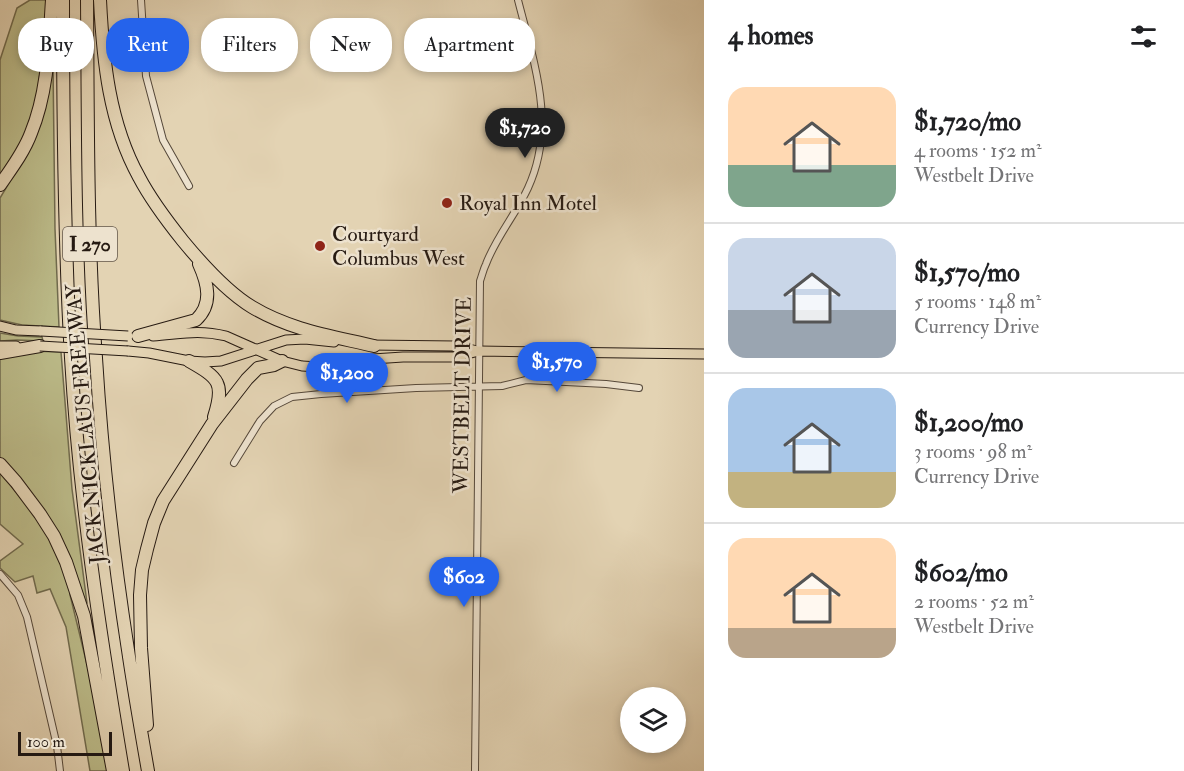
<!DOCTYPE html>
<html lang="en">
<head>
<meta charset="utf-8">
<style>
  :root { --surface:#fff; --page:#f2f2f2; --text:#202124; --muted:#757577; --line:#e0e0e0; --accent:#2563eb }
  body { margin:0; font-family:"IM FELL Double Pica",serif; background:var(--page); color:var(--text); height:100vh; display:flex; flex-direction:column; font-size:22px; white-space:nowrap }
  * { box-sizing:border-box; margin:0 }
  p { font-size:20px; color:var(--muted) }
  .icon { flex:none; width:33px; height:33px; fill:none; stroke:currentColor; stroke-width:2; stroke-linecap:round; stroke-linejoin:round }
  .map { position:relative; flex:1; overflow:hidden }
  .drawer { display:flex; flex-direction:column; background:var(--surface); width:480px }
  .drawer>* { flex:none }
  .guide { position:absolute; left:18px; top:18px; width:570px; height:54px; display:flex; gap:12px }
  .buttons { position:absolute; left:620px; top:687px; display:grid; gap:12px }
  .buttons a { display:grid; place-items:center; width:66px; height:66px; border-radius:50%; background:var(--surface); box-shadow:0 3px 9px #0003; font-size:30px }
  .scale { position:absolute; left:18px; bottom:15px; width:94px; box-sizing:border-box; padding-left:6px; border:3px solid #261a12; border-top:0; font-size:16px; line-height:21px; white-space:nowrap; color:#261a12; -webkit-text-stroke:4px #ede2ce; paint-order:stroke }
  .price { position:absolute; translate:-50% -51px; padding:0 14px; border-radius:21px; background:var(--accent); color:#fff; font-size:20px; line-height:39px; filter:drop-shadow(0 2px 3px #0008) }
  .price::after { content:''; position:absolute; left:50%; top:36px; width:18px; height:14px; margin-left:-9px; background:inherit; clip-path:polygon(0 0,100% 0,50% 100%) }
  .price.current { background:#222; color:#fff }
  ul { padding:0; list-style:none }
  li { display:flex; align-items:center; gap:18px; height:150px; padding:0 24px }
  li+li { border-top:2px solid var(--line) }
  li span { display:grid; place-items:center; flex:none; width:168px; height:120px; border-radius:18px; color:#555 }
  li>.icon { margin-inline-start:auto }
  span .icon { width:72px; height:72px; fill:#fffc; stroke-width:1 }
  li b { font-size:26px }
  h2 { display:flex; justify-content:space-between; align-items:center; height:72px; padding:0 24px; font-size:26px }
  .chip { padding:0 21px; border-radius:24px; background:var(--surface); box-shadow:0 3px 9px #0003; font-size:21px; line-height:54px }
  .chip.current { background:var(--accent); color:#fff }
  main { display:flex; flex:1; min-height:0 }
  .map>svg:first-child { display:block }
</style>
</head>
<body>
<main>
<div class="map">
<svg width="704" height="771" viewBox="0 0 704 771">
  <rect width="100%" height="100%" fill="#e3d3b3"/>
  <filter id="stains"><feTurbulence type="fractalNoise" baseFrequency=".00333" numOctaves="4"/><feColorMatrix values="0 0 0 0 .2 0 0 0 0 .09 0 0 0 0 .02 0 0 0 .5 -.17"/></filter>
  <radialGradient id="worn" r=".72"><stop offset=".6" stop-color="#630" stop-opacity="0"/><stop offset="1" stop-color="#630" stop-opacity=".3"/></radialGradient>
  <!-- green -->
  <path fill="#bbba88" stroke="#706a4d" stroke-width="1.5" d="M30,0h18l-11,99 -15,43 -22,33v-115l17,-52z
    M50,65h3l2,164 4,98 -37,-2 -22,-5v-122l23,-38z
    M0,333l18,3 24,1 1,4 -26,-1 -17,1z
    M32,351l29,1 11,137 15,114 -3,1 -10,-34 -66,-102 -8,-10v-101z
    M0,473l35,41 14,24 21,48v9l22,90 16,86h-18l-24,-144 -16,-38 -13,4 -4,-17 -18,6 -15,-14v-7l23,-17 -23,-20z"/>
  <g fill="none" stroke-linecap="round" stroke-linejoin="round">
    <!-- minor casing -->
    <g stroke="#55483a" stroke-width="8">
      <path id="minor" d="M141,0l5,76 17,64 26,46
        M234,463l26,-42 14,-15 18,-9 29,-3 95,-6 86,-2 24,-6 80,4 33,4
        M0,574l18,21 9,22 30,129 3,25
        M475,771l5,-490c2,-5 3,-11 6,-17 10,-27 30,-50 42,-76 29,-63 6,-125 -10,-188"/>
    </g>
    <!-- primary casing -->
    <g stroke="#261a12" stroke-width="11">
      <path id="primary" d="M0,326l16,4 25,1
        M153,336c28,-2 45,-7 73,0l56,25 20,5 16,1 55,-8 30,-2h52l24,-6 225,3
        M368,345l88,1 21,5
        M0,346h16
        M128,351l21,2 40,8 16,1 16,-1 65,-21 19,-1 29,3"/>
    </g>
    <!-- motorway casing -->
    <g stroke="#261a12" stroke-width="14">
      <path id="motorway" d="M63,0c0,119 1,239 8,358 8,138 29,276 52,413
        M87,0c1,119 0,239 9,358 6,97 17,195 32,292 6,41 13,81 20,121
        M100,0c3,60 9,123 39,177 12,23 28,44 44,64 19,23 44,51 69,66 38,23 80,29 122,39
        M0,185c11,-16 24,-33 31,-52 17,-41 18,-89 21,-133
        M138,336l58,-16c17,-16 12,-36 3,-56
        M0,353l40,-7
        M189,361c30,17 36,22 25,56
        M0,464l16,18 24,32 14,22 12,26 18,54 29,155
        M147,725l-6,-77 -1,-53 2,-25 5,-21 7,-26 9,-22 49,-77 35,-45 11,-11 16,-3 8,-4"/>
    </g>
    <!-- minor -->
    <use href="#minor" stroke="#ede2ce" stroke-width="6"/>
    <!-- primary -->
    <use href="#primary" stroke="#e3d3b3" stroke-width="9"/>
    <!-- motorway -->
    <use href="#motorway" stroke="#e3d3b3" stroke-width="12"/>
    <!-- primary-bridge casing -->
    <g stroke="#261a12" stroke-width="11" stroke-linecap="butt">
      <path id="primary-bridge" d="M41,331l87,5
        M40,346l88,5"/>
    </g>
    <!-- primary-bridge -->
    <use href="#primary-bridge" stroke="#e3d3b3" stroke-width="9"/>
  </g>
  <!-- markers -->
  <g fill="#8f2418" stroke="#ede2ce" stroke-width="2">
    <circle cx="447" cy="203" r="6"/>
    <circle cx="320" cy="246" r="6"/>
  </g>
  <g text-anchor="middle" stroke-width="5" stroke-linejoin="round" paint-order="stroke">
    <!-- shield labels -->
    <rect fill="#ede2ce" stroke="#62564a" stroke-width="1.5" x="63" y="227" width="54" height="34" rx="4.5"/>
    <g font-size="20" font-weight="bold" fill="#261a12">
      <text x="90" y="251">I 270</text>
    </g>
    <!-- poi labels -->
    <g font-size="21" fill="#261a12" stroke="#ede2ce" text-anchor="start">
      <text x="459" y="210">Royal Inn Motel</text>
      <text x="332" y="241">Courtyard<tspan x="332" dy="24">Columbus West</tspan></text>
    </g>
    <!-- street labels -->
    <g font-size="21" fill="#261a12" stroke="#ede2ce">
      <text transform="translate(462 395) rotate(-89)" y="7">WESTBELT DRIVE</text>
      <text transform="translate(85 424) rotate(-95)" y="7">JACK NICKLAUS FREEWAY</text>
    </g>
  </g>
  <rect width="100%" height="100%" filter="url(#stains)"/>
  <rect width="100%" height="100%" fill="url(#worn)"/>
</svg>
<div class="buttons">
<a><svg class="icon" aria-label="layers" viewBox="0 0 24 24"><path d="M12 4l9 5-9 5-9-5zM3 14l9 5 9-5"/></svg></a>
</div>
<div class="scale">100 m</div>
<b class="price current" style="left:525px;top:159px">$1,720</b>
<b class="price" style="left:557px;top:393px">$1,570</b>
<b class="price" style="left:347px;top:404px">$1,200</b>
<b class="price" style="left:464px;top:608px">$602</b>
<div class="guide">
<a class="chip">Buy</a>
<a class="chip current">Rent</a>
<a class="chip">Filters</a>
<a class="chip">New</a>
<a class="chip">Apartment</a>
</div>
</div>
<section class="drawer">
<h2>4 homes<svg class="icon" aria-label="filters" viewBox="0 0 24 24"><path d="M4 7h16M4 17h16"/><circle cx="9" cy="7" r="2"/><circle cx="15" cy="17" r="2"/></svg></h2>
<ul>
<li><span style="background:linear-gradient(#ffd9b3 65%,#7fa58c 0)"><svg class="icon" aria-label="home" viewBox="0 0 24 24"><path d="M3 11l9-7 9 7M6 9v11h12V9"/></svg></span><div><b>$1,720/mo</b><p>4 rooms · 152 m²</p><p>Westbelt Drive</p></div></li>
<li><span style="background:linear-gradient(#c9d6e8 60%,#9aa5b1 0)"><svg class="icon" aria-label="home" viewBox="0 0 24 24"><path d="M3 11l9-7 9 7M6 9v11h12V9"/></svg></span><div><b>$1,570/mo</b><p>5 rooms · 148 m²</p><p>Currency Drive</p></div></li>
<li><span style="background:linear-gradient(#a9c7e8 70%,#c2b280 0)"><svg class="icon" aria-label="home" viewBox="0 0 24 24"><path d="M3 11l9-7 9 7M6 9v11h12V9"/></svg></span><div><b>$1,200/mo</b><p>3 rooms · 98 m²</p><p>Currency Drive</p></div></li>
<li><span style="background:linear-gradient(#ffd9b3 75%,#b9a48a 0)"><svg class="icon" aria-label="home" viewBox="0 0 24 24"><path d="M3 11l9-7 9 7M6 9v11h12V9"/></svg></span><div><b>$602/mo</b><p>2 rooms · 52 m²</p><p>Westbelt Drive</p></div></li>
</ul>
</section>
</main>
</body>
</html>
